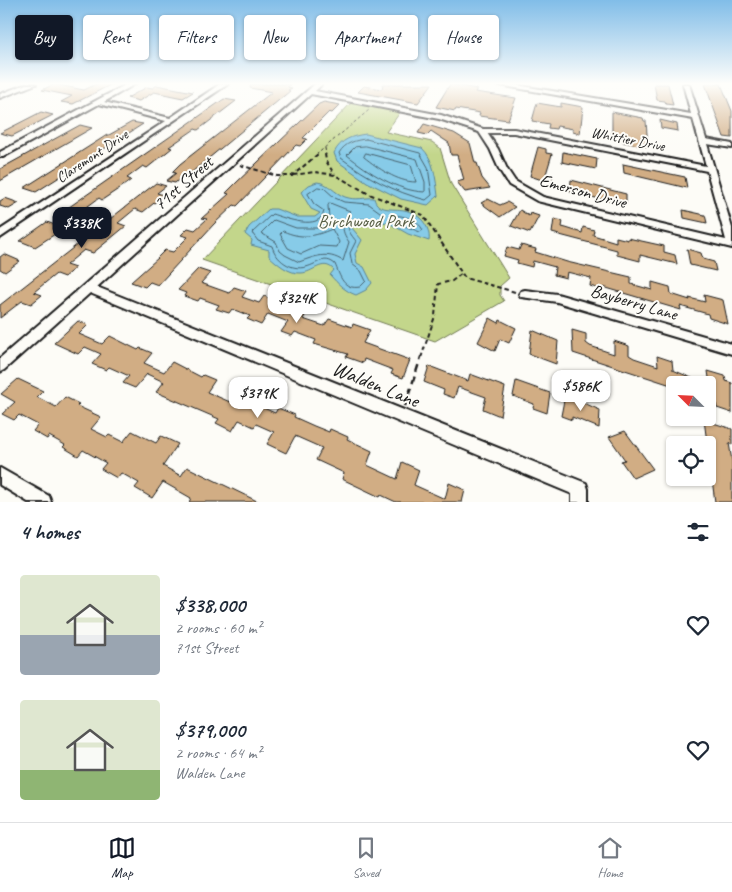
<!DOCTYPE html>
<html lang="en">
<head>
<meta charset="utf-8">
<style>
  :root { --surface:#fff; --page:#f2f2f3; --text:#1f2937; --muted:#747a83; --line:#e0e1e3; --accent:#111827 }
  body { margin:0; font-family:Caveat,sans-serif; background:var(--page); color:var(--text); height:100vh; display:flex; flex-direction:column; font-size:19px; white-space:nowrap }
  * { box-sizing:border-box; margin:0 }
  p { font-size:16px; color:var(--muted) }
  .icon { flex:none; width:28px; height:28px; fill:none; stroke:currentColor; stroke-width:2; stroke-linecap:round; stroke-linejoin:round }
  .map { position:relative; height:502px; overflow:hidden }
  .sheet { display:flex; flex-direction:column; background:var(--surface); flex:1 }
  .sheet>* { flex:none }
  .guide { position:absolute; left:15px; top:15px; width:702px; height:45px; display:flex; gap:10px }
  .needle { width:32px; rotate:294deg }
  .controls { position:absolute; left:666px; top:376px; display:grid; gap:10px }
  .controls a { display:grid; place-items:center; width:50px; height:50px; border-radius:5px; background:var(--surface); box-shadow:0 1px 4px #0004; font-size:25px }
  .price { position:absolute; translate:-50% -42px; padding:0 11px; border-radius:10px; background:#fff; color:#222; font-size:16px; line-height:32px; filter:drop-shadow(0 1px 2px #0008) }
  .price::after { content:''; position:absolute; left:50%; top:30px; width:15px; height:11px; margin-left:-8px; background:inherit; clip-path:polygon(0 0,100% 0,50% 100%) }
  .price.selected { background:var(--accent); color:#fff }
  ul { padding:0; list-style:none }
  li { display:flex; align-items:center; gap:15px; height:125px; padding:0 20px }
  li span { display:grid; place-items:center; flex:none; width:140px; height:100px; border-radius:5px; color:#555 }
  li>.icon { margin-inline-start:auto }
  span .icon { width:60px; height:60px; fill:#fffc; stroke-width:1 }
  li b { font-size:21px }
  h2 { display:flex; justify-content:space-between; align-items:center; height:60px; padding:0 20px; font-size:21px }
  .chip { padding:0 18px; border-radius:5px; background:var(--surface); box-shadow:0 1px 4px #0004; font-size:18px; line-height:45px }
  .chip.selected { background:var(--accent); color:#fff }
  .tab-bar { display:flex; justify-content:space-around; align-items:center; height:70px; border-top:1px solid var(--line); background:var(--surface); font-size:14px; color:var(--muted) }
  .tab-bar a { display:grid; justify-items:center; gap:2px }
  .tab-bar .selected { color:var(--accent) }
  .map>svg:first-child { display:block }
</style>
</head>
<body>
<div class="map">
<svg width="732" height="502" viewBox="0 0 732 502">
  <rect width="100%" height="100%" fill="#fdfcf7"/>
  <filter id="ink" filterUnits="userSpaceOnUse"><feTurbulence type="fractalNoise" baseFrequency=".02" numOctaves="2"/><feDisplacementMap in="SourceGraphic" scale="10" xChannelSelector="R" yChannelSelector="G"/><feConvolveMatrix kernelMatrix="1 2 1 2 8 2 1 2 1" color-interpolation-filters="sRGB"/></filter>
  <g filter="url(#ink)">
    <!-- green -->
    <path fill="#c3d68b" stroke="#707954" d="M352,102l49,9 -15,21 46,10 8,6 11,36 58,94 -9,8v9l4,6 -69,40 -233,-81z"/>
    <!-- water -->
    <path fill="#87cbe8" stroke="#5c8596" d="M366,134l56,14c12,11 14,32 16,48l-10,9 -27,-6 -34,-17 -30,-21 -3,-8c7,-14 18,-17 32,-19z
      M317,182c12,1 17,11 28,15 12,4 19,0 29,1 3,14 19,10 30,12 15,3 27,16 25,31l-21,-7 -21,-12 -17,3 -16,-1 -2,4 10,12 -7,14 2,9 7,4 8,16 -6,7 -10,5c-11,-4 -18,-11 -26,-20l4,-5c-11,-12 -21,3 -33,3 -12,1 -23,-9 -32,-17v-6l-18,-5 1,-5 -7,-6 4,-7 20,-18h7l21,8h18l5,-4 -9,-4 -10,-17 8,-7z"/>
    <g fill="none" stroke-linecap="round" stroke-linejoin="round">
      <!-- shore -->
      <path stroke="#47626e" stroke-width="1" d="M366,139l54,14 8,14 4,28 -6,5c-32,-8 -59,-23 -85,-42l-2,-5c6,-10 16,-13 27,-14z
        M366,146l51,13 8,23v10c-29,-1 -56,-20 -78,-37l8,-8z
        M366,153l45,12 5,17c-19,0 -38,-14 -52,-25z
        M318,187l6,1 11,10 9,4 25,2 15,11 -1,3 -4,1h-26c-8,9 -4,13 3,22l-6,12 2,11 9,7 5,10 -6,6c-17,3 -20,-11 -25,-23 -11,-9 -17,0 -29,3 -15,4 -30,-7 -34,-21l-14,-5 -6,-8 20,-19c13,4 48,18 52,-3l-10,-7 -6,-10z
        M330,203l20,8c-8,13 -10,18 -1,31l-6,19c-16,-10 -27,-5 -44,1l-14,-7 -5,-4 -4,-9 -15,-9 13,-13 22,8h23l10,-10 -1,-12z
        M393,215c12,1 24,4 30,15l-3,2 -15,-6 -14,-8z
        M332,229l7,13 -2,5 -18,-1 -18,8 -13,-6 -8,-14 3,-3c19,8 30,6 49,-2z"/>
    </g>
    <!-- building -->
    <path fill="#d1ad84" stroke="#1c1c1c" d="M54,84l30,6 12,-6h16l-39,20 -12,-2 11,-6 -30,-6z
      M251,84h39l-2,3 4,1 -4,2 2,1 -104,86 -3,-1 -8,7 -9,-2 10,-8 -4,-1 8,-8 92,-72 -22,-4z
      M383,84h49l-14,19 -60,-11 6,-6 18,3z
      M450,84l27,5 -2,3 41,6 -8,22 -29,-4 1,-3 -24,-4 -1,2 -19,-4z
      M654,84h14l5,21 -7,-1 -1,-3 -8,-1z
      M705,84h16l11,27v27l-8,-1z
      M157,85l36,7 -10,6 -29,-6 -15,9 -12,-3 20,-11 6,1z
      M224,99l12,2 -38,29 -3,-1 -26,18 3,1 -25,20 -4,-2 -16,12 4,2 -8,6 -21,14 -3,-2 -15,11 6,1 -10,8 -45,29 -15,-6 27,-19 8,3 15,-11 -8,-2z
      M324,102l16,3 -8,8 -3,-1 -26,26 4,1 -7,7 -4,-1 -59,61 -3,-1 -20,19 -56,61 -8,-3 -5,5 -14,-5 27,-24h-1l8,-8 8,2 15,-15 -7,-2 7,-7 7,2 12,-11 -5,-1 27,-24 -3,-1 10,-10 83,-79z
      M537,103l24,4v-4l22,4 -3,27 -7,-2v-3l-16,-3 -1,3 -8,-1 1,-4 -17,-3z
      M41,112l12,3 -41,21 -12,-3z
      M612,112l31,6 1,3h2l2,26 -25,-5v-4l-11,-2z
      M660,120l17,4 1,7 -17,-3z
      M132,122l11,2 -107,68 -12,-4 83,-53h2z
      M424,124l30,9 16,10 5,20h2l5,15 8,10 -25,4 -8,-10 7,-2 -7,-25h-6l-2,-12 -18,-12 -4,4 -9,-2z
      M80,125l12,3 -92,53v-12z
      M538,147l8,2v4l6,1 -6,20 7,1 -2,8 -21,-7z
      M563,152l34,7 -1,10 -34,-7z
      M623,164l62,13 2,11 -63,-15z
      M571,180l55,14v11l-56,-13z
      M156,183l10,3 -9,7 7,2 -21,17 -8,-3 -17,14 8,3 -33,27 -9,-3 -18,15 9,3 -11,9 -8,-3 -22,18 8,3 -11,9 -9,-3 -22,17v-13z
      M5,198l14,5 -10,6 -9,-3v-5z
      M488,199l12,6 7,-3 8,5 -15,10 -19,-14z
      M520,210l9,6 1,-3 9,3 -9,17 -19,-7z
      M683,210l22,5 2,8 -23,-5z
      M554,219l9,2 -1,6 4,1 16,5 1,-6 11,3 -1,5 23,7v-5l12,3v-2l36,8v6l11,3 2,9 -37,-9v6l-23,-6v-5l-65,-17z
      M521,245l15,4 -1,3 32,10 64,15v7l21,6v-8l18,5 1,7 19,6 -1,-2 16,4 -1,-7 19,5 5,24 -19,-6 -1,-4 -28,-8 1,4 -78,-23v3l-13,-4 1,-8 -24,-6 -1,6 -12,-3 1,-8 -22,-6 -1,6 -15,-4 1,-3 -14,-4 3,-9 12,3z
      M687,249l14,4 2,6 11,3 2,9 -26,-6z
      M4,254l16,7 -15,11 -5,-3v-12z
      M198,269l12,4 -9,10 28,10 5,-6 12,4 -4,6 17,6 5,-7 42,18 -3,5 21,7 5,-7 23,8 1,-3 17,6 -7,13 47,17 -7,18 -12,-4 2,-4 -29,-11 -1,4 -17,-6 2,-3 -34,-10 2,-4 -21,-8 -3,4 -11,-4 7,-10 -20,-8 -7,11 -14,-6 3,-3 -18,-7 -3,4 -13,-4 3,-4 -19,-7 -2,3 -14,-5 2,-3 -8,-3z
      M490,318l9,5 1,-3 16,8 -7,15 -9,-4 -5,12 -17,-9z
      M78,321l10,4 -9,9 23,10 8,-8 28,14 2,-2 12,5 -8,10 20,9 8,-10 29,15 2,-2 12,5 -8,12 23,10 8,-12 15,7 -3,5 25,11 3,-5 17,7 -1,2 20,9 15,6 1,-3 18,8 -1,2 25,12 -5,14 30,14 5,-17 17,8 -5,15 31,14 4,-16 16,7 -3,12h-66l-15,-7 -1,2 -38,-18 2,-6 -28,-13 6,-12 -27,-12 -9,17 -19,-9 7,-12 -18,-8 -2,3 -15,-7 -7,11 -16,-8 3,-4 -63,-27 8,-10 -17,-8 -12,14 -12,-5 6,-7 -20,-9 -3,3 -14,-6 9,-10 -16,-7 -7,7 -24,-11z
      M532,330l26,11 -2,23 -27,-10z
      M572,330l14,4v9l4,3 24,8v-13l15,5v9l5,3 24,8 -1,-10 15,5 1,9 21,9 1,6h-24l-98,-32z
      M429,366l39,15 2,-7 35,13 -5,29 -17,-7 3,-12 -28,-10 -4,11 -11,-4 1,-4 -20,-8z
      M708,371l17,5 1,5 6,2v30l-15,-5 -4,-22 -3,-1z
      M18,379l25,12 -6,6 19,10 9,-10 14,7 -2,2 24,11 -10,12 16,8 2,-2 14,7 9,-11 24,12 5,-7 17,8 -15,22 18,10 6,-9 72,35h-70l2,-4 -28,-16 -11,16 -17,-10 4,-5 -18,-10 -4,5 -16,-9 5,-6 -23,-13 -5,6 -15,-9 2,-2 -16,-9 -2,3 -14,-8 5,-6 -19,-10 -5,5 -12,-6 13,-12 -14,-8z
      M516,381l34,12 -3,20 -14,-5 1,-4 -21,-8z
      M565,395l35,15 -1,18 -27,-11v3l-11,-4z
      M704,420l28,9v16l-3,-2 3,18v41h-17z
      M625,431l28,38 -20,9 -12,-17 4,-1 -16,-23z"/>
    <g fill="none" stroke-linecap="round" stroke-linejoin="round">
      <!-- street casing -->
      <g stroke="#1c1c1c" stroke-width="4">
        <path id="street" d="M26,84h10l-36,14v-4z
          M127,84h8l-31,18 66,16 50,-34h8l-228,154v-8l166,-109 -67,-17 -96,53h-3v-5z
          M315,84h7l-7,7 126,24 42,14h31l192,37 -13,-47 -199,-35h16l181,30 -8,-30h6l17,55 26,5v4l-25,-4 25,84v20l-195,-47 -28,-16 -10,-16 -9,-20 -11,-17 -40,-13 -128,-25 -214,193 489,196 2,6v13h-16v-8l-482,-201 -86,77 -4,2v-14zM487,133h27l193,38 19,69 -183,-43 -28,-16 -8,-12 -9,-20z
          M525,290l32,4 175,50v10l-175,-52 -36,-5 -2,-3 2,-3z
          M0,468l49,28 2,6h-23l-28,-17z"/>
      </g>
      <!-- path-far2 -->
      <path stroke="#1c1c1c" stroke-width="1" stroke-dasharray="3 2.5" stroke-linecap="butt" d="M325,148l1,7
        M316,155l53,-45"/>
      <!-- path-far1 -->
      <path stroke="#1c1c1c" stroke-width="2" stroke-dasharray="4.5 3" stroke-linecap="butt" d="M325,154l1,7 9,14
        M240,165l37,11h15l26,-22
        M293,175l22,-3 20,3 34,19 54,21 42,63 50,14
        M421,358l14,-42 3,-32 14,-3 9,-7"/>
      <!-- path -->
      <path stroke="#1c1c1c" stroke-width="2.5" stroke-dasharray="7 5" stroke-linecap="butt" d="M405,406l16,-49"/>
      <!-- street -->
      <use href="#street" fill="#fdfcf7" fill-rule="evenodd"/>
    </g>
  </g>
  <!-- sky -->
  <linearGradient id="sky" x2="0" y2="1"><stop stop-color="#81bde8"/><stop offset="0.54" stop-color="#fefefb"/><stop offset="1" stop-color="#fefefb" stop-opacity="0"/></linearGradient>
  <rect width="732" height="155" fill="url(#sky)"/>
  <g text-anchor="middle" stroke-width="4" stroke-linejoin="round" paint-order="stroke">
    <!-- far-street labels -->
    <g font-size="15" fill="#1c1c1c" stroke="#fdfcf7">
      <text transform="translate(628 139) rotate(11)" y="5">Whittier Drive</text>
      <text transform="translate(92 156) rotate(-34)" y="5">Claremont Drive</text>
    </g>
    <!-- street labels -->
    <g font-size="18" fill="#1c1c1c" stroke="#fdfcf7">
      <text transform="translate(183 183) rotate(-41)" y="6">71st Street</text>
      <text transform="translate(583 191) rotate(15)" y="6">Emerson Drive</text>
      <text transform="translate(634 302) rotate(16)" y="6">Bayberry Lane</text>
    </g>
    <!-- park labels -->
    <g font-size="18" fill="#565d43" stroke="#fdfcf7">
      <text x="366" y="227">Birchwood Park</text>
    </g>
    <!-- near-street labels -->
    <g font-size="21" fill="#1c1c1c" stroke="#fdfcf7">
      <text transform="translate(376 384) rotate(22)" y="7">Walden Lane</text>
    </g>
  </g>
</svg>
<div class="controls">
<a><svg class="needle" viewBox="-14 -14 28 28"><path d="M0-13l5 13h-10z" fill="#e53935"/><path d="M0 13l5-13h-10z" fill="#747a83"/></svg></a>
<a><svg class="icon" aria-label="locate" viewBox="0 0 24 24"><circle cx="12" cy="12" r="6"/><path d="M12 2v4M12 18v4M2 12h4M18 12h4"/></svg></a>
</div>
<b class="price selected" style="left:82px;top:249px">$338K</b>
<b class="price" style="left:297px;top:324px">$324K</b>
<b class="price" style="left:581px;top:412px">$586K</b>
<b class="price" style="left:258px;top:419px">$379K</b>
<div class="guide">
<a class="chip selected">Buy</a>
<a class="chip">Rent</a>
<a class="chip">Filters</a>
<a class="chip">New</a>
<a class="chip">Apartment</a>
<a class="chip">House</a>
</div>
</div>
<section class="sheet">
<h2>4 homes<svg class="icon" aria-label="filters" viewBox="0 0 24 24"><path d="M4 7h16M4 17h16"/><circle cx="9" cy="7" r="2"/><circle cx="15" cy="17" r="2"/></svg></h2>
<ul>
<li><span style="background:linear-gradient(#dfe7d0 60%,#9aa5b1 0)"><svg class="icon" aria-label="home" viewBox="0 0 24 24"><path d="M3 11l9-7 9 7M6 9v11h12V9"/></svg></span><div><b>$338,000</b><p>2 rooms · 60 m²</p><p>71st Street</p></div><svg class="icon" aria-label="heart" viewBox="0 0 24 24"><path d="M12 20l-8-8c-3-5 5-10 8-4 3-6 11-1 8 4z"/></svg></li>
<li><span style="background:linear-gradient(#dfe7d0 70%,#8fb573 0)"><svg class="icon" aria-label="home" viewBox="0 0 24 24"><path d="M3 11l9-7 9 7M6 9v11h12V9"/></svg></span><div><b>$379,000</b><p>2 rooms · 64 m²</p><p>Walden Lane</p></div><svg class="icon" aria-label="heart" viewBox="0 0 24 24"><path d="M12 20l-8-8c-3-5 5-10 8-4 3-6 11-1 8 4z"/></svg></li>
</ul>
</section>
<nav class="tab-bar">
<a class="selected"><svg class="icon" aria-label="map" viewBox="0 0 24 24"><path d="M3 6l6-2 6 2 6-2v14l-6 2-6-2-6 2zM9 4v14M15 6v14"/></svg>Map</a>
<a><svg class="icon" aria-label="saved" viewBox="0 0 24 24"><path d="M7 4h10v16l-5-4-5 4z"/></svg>Saved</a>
<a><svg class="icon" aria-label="home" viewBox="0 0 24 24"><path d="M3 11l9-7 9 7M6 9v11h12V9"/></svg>Home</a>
</nav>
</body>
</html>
